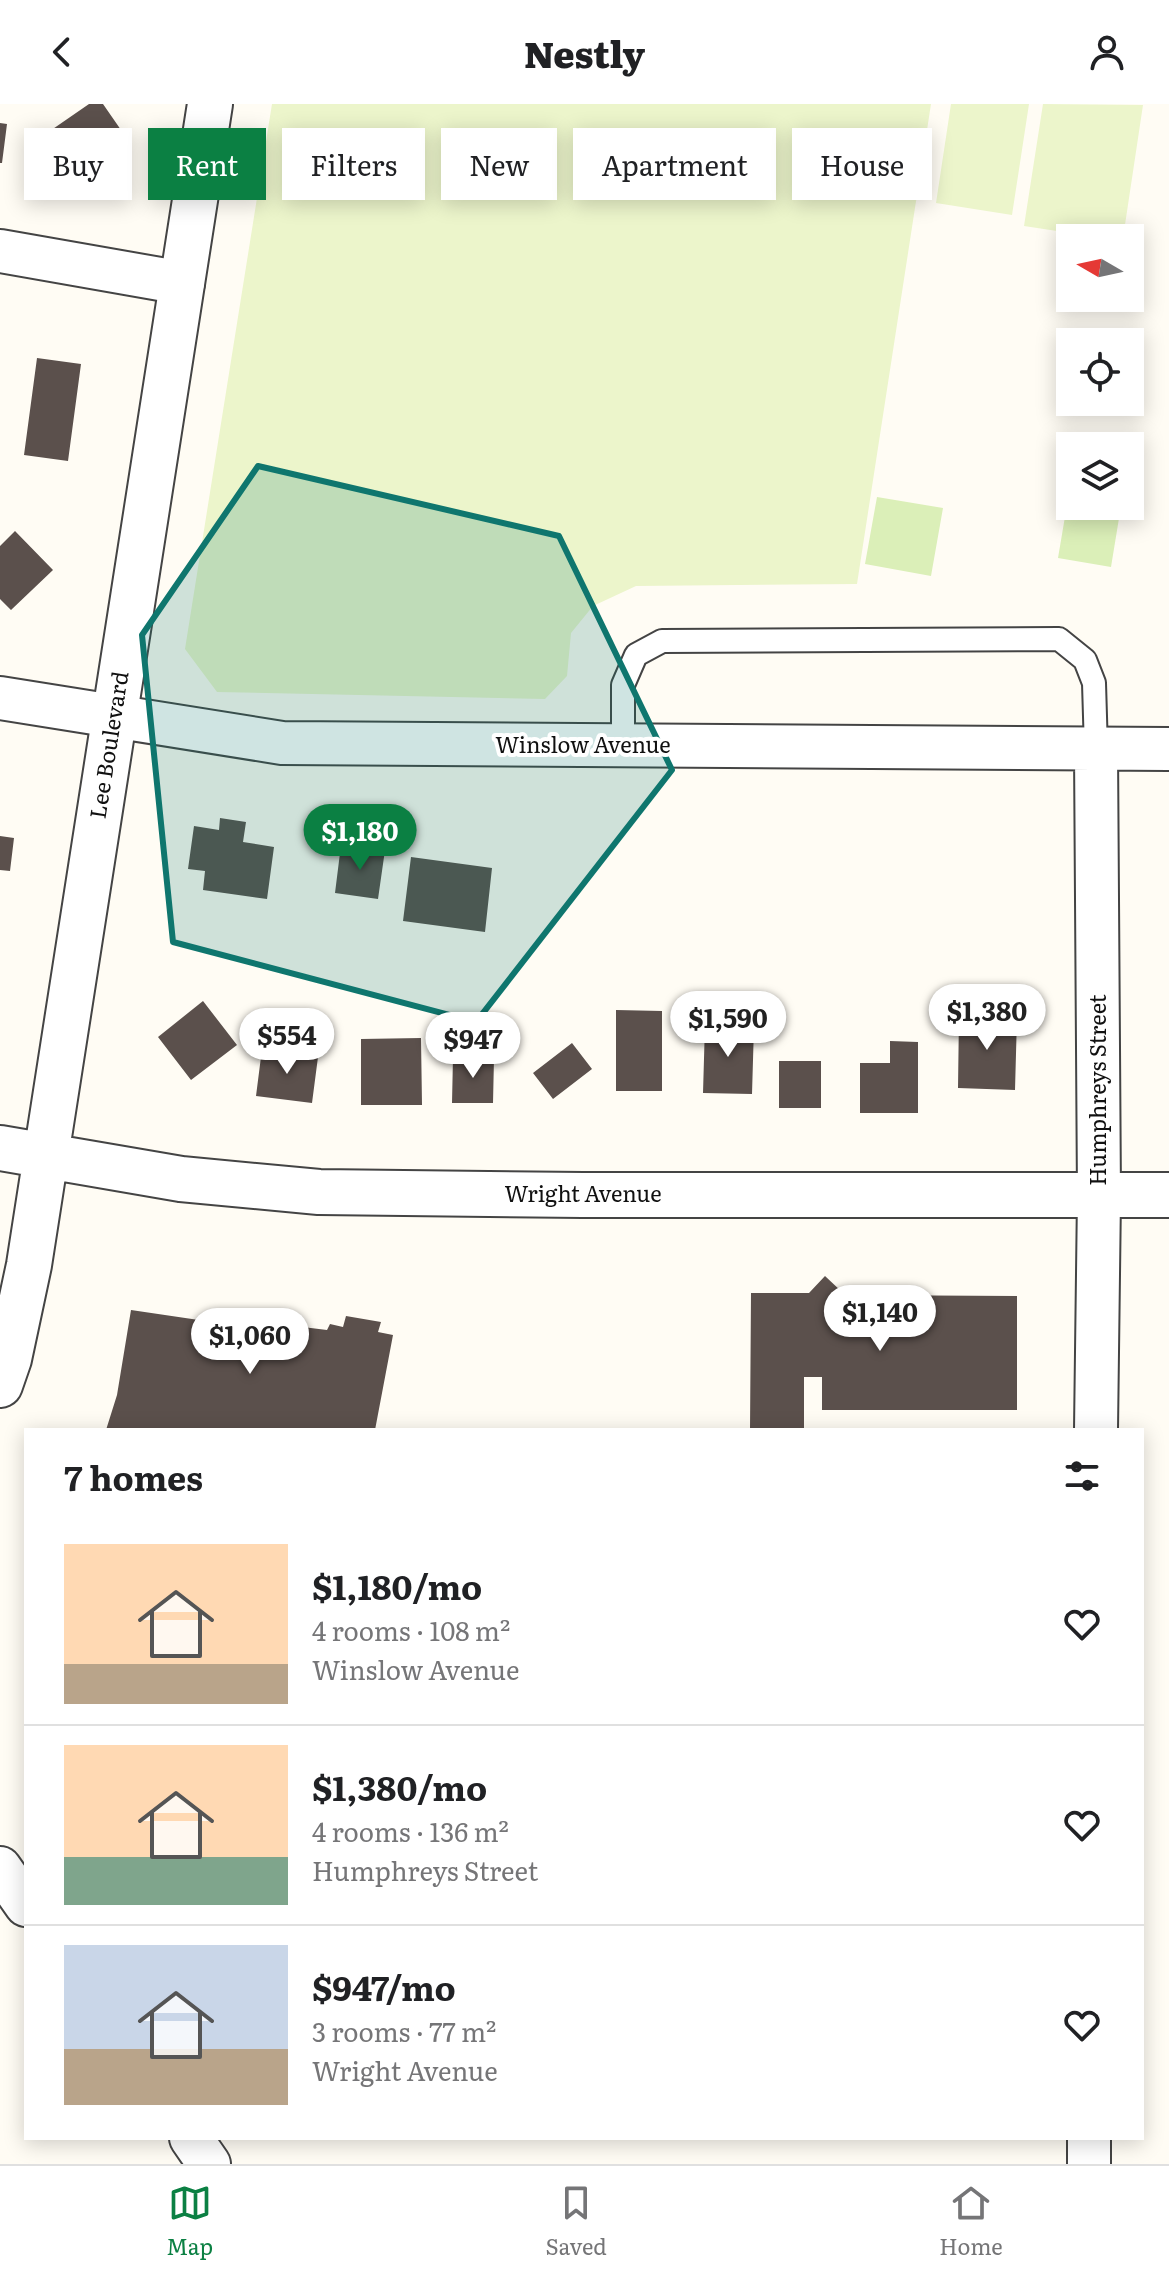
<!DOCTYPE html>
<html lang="en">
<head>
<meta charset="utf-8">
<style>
  :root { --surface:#fff; --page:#f6f6f6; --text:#202124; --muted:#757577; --line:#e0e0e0; --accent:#0b8043 }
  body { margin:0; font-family:Literata,serif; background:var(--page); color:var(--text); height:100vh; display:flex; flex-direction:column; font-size:30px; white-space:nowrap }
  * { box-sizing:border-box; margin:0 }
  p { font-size:26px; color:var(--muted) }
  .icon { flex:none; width:44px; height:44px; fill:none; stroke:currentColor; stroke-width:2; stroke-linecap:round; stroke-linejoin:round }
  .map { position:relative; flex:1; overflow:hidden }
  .drawer { position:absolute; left:24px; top:1324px; width:1120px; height:712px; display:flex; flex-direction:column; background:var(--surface); border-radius:0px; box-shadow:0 4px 20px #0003 }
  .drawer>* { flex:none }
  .hud { position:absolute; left:24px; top:24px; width:1122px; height:72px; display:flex; gap:16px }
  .needle { width:52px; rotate:279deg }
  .buttons { position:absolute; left:1056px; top:120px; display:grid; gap:16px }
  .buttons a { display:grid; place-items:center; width:88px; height:88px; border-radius:0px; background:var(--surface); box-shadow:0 4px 20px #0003; font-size:40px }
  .price { position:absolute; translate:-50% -68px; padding:0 18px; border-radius:28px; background:#fff; color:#222; font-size:26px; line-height:52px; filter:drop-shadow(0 2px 4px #0008) }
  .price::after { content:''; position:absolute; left:50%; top:48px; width:24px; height:18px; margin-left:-12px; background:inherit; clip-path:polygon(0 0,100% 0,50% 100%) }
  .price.current { background:var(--accent); color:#fff }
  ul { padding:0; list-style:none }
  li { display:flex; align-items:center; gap:24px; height:200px; padding:0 40px }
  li+li { border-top:2px solid var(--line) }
  li span { display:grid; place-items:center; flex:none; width:224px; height:160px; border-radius:0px; color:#555 }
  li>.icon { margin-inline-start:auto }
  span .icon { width:96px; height:96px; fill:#fffc; stroke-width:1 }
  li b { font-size:34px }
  h2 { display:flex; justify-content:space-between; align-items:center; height:96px; padding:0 40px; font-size:34px }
  .pill { padding:0 28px; border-radius:0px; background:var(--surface); box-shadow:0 4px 20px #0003; font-size:28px; line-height:72px }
  .pill.current { background:var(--accent); color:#fff }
  header { display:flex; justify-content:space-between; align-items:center; height:104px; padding:0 40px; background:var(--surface); font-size:36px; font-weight:800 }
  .menu { display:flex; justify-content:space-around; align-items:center; height:112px; border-top:2px solid var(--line); background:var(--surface); font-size:22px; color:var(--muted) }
  .menu a { display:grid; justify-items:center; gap:4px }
  .menu .current { color:var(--accent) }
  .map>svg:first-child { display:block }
</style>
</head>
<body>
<header><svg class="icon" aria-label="back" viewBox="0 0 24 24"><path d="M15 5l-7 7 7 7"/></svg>Nestly<svg class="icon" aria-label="person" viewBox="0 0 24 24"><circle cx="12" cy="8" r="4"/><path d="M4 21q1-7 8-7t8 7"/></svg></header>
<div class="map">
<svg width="1169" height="2060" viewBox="0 0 1169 2060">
  <rect width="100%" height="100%" fill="#fffcf4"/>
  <!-- green -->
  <path fill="#dbefb8" d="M1070,383v19h51l-10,61 -53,-9z
    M877,393l66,11 -12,68 -66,-12z"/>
  <!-- pitch -->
  <path fill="#ecf5cb" d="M272,0h659l-74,480 -221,2 -43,20 -22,27 -4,43 -22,23 -328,-7 -32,-43z
    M951,0h78l-17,111 -76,-12z
    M1043,0l100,1 -20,133h-20l-79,-12z"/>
  <!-- building -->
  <path fill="#5b504c" d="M89,0h14l27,39 -51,35 -32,-45z
    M0,19l7,1 -5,39h-2z
    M37,254l44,6 -13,97 -44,-6z
    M15,427l38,39 -42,40 -11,-11v-53z
    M220,714l26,4 -3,20 31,5 -7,52 -64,-9 2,-19 -17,-2 6,-43 25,4z
    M0,732l14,2 -4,33 -10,-1z
    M341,741l44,5 -7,49 -43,-6z
    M411,753l81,11 -7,64 -82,-11z
    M203,897l34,44 -46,35 -33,-43z
    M616,906l46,1v80h-46z
    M959,911l58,2 -2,73 -57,-2z
    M705,920l49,2 -2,68 -49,-1z
    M421,934l1,67h-61v-66z
    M890,937l28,1v71h-58v-50h30z
    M572,939l20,26 -39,30 -20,-26z
    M262,945l56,8 -6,46 -56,-7z
    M453,953l41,1 -1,45h-41z
    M779,957h42v47h-42z
    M825,1172l17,16v12h4v-9l171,1v114h-195v-33h-18v53h-54l1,-137h58z
    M131,1206l122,18 1,-7 73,9 3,-6 13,3 3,-11 35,6 -3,10 15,3 -18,95h-269l11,-35z"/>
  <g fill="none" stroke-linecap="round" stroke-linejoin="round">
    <!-- service casing -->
    <g stroke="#444" stroke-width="26">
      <path id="service" d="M623,642v-61l13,-30 26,-14 397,-2 26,21 9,23 2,67"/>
    </g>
    <!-- minor casing -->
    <g stroke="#444" stroke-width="46">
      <path id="minor" d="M0,147l183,32
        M0,594l282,45 887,6
        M1096,1326l3,-234 -3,-446
        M0,1764l26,37
        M191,2034l18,26
        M1089,2060v-26"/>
    </g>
    <!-- tertiary casing -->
    <g stroke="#444" stroke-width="48">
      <path id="tertiary" d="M0,1044l181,31 138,13 264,3h586
        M0,1281l9,-26 20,-94 181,-1161"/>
    </g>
    <!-- service -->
    <use href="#service" stroke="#fff" stroke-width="22"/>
    <!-- minor -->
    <use href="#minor" stroke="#fff" stroke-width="42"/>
    <!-- tertiary -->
    <use href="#tertiary" stroke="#fff" stroke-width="44"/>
  </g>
  <!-- marked area -->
  <path fill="#0f766e" fill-opacity="0.2" stroke="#0f766e" stroke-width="6" stroke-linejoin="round" d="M258,362l301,70 113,234 -196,252 -303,-80 -31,-307z"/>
  <g text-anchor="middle" stroke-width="8" stroke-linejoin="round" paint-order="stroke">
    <!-- street labels -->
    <g font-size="22" fill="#111" stroke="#fff">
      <text transform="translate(109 641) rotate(-81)" y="8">Lee Boulevard</text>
      <text x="583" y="649">Winslow Avenue</text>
      <text transform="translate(1098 986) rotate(-90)" y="8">Humphreys Street</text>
      <text x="583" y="1098">Wright Avenue</text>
    </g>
  </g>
</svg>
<div class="buttons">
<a><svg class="needle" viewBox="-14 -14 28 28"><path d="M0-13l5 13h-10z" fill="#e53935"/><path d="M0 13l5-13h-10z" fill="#757577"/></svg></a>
<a><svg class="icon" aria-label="locate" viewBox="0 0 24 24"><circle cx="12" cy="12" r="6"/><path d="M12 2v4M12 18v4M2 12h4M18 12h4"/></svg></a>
<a><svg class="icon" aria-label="layers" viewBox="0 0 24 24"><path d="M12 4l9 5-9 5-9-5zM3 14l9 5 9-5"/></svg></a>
</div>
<b class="price current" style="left:360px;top:768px">$1,180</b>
<b class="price" style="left:987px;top:948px">$1,380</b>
<b class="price" style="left:728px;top:955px">$1,590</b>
<b class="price" style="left:287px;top:972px">$554</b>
<b class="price" style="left:473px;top:976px">$947</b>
<b class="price" style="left:880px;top:1249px">$1,140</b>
<b class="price" style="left:250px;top:1272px">$1,060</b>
<div class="hud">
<a class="pill">Buy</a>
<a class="pill current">Rent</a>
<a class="pill">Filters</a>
<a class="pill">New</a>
<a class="pill">Apartment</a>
<a class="pill">House</a>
</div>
<section class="drawer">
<h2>7 homes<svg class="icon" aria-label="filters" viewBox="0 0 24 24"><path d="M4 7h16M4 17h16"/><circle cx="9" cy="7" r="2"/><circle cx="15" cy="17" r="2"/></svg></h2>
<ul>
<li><span style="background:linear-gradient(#ffd9b3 75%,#b9a48a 0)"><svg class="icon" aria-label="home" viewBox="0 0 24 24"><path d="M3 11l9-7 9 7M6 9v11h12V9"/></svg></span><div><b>$1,180/mo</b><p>4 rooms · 108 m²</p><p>Winslow Avenue</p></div><svg class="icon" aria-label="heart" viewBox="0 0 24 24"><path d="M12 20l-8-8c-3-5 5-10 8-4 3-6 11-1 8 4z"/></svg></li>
<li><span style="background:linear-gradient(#ffd9b3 70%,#7fa58c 0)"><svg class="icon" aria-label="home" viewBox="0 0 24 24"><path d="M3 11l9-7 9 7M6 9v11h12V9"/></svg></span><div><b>$1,380/mo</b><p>4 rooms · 136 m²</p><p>Humphreys Street</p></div><svg class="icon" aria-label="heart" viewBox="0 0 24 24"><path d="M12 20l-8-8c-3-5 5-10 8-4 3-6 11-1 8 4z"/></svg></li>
<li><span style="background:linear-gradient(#c9d6e8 65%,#b9a48a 0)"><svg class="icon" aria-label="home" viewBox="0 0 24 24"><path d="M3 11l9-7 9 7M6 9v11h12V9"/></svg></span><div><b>$947/mo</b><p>3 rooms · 77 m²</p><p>Wright Avenue</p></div><svg class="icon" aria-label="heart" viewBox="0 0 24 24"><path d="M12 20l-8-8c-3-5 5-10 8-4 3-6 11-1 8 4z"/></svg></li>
</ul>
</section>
</div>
<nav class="menu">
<a class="current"><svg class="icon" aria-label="map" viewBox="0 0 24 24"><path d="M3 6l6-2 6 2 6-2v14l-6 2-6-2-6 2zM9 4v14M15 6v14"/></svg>Map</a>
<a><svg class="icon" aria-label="saved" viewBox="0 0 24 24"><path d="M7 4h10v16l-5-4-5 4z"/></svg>Saved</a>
<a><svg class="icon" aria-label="home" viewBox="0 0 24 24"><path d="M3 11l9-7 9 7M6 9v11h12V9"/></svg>Home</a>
</nav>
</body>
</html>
